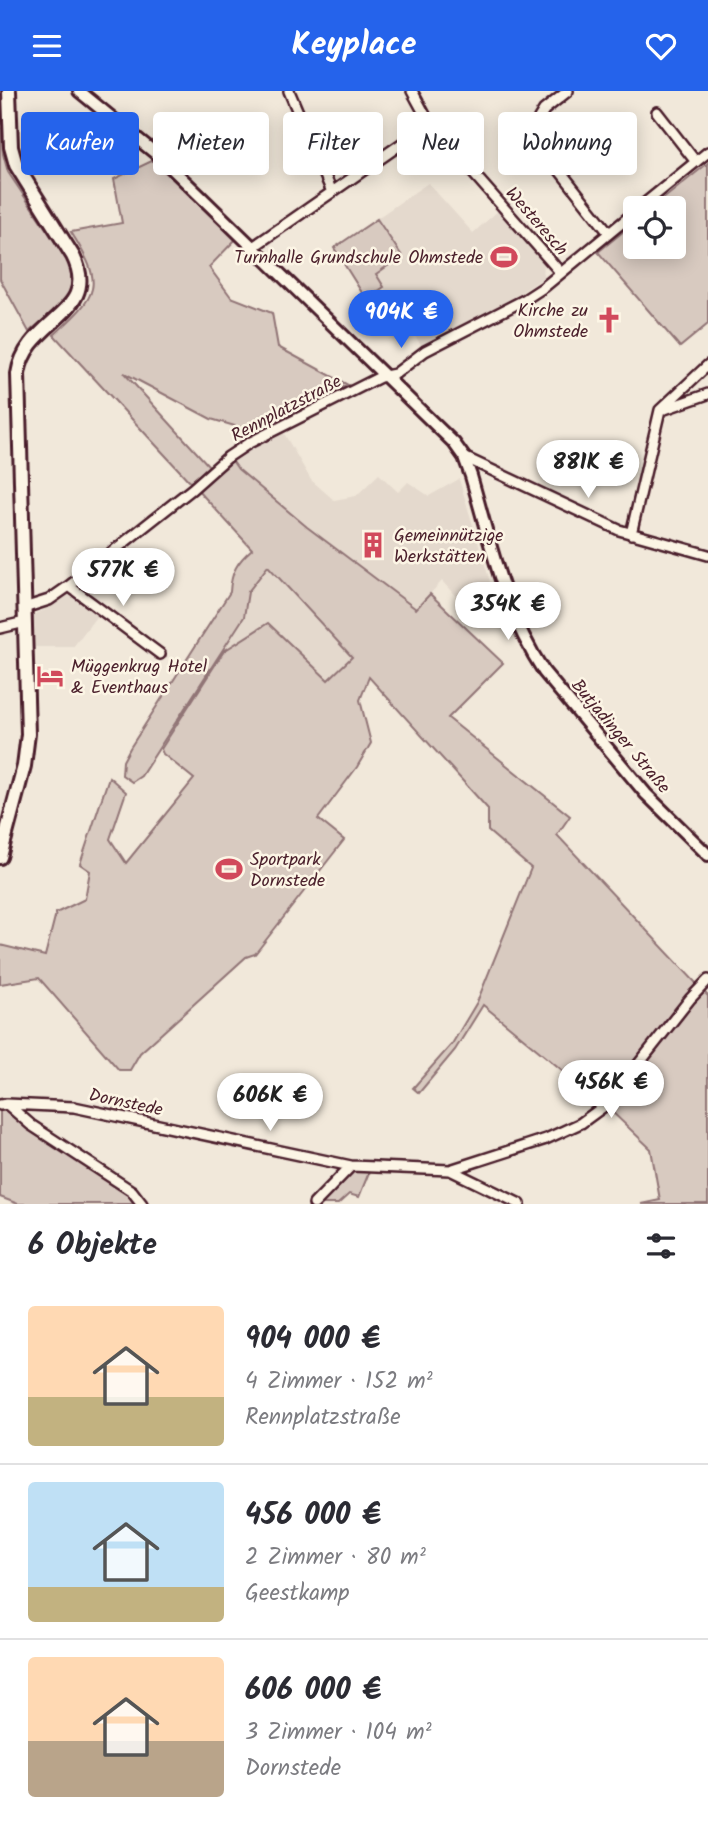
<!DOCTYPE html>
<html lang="de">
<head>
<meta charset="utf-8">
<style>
  :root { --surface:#fff; --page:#f7f7f7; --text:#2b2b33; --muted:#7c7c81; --line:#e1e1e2; --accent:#2563eb }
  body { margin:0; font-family:Kalam,sans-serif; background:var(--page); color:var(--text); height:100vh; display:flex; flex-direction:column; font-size:26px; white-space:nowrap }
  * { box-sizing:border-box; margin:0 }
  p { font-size:23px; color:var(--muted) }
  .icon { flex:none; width:38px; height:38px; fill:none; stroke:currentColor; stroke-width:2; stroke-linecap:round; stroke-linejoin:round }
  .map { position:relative; height:1113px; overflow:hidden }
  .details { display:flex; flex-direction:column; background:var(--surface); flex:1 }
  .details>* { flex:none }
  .guide { position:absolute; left:21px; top:21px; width:667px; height:63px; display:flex; gap:14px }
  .fabs { position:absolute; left:623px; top:105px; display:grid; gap:14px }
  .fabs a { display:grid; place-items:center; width:63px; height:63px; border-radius:7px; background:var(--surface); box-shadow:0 4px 18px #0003; font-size:35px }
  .price { position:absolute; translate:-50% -60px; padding:0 16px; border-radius:24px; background:#fff; color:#222; font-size:23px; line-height:46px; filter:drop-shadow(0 2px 4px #0008) }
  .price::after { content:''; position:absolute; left:50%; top:42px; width:21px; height:16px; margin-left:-10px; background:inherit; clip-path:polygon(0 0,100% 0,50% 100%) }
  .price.current { background:var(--accent); color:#fff }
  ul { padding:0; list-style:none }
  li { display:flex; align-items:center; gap:21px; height:175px; padding:0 28px }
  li+li { border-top:2px solid var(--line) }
  li span { display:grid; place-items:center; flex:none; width:196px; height:140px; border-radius:7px; color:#555 }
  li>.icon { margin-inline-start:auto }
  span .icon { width:84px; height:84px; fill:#fffc; stroke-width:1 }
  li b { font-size:30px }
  h2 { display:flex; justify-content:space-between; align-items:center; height:84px; padding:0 28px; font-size:30px }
  .pill { padding:0 24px; border-radius:7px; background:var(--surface); box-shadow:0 4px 18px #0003; font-size:24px; line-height:63px }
  .pill.current { background:var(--accent); color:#fff }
  header { display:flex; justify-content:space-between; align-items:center; height:91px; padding:0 28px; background:var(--accent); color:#fff; font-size:32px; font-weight:800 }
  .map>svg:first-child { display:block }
</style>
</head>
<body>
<header><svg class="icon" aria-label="menu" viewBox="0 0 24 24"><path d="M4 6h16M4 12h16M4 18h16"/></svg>Keyplace<svg class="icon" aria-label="heart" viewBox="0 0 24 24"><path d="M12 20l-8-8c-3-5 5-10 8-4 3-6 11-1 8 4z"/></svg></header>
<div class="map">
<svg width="708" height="1113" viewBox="0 0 708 1113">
  <rect width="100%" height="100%" fill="#f1e8da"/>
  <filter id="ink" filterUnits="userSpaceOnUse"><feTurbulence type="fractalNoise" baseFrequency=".0143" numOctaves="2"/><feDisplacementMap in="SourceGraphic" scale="14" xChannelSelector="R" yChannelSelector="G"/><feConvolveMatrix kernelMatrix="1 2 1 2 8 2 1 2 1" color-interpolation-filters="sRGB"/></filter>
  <g filter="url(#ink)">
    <!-- built -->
    <path fill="#e4d9cd" d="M428,92l45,50 26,-23 45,53 -1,15 -35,23 -87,44 -37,-57 -18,11 -32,-51z
      M282,339l29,50 23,20 22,-4 23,-22 19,18 10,-10 21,14 30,-17 32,106 -31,16 -18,-20 -26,28 -109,-82 -69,-58 -7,-10z
      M268,475l84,91 -24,23 -60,-57 -44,28 -2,-1 22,-33 4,-25z
      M71,500l28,22 -26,34h-38l-2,-32 18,-8z"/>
    <!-- green -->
    <path fill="#d8cac0" stroke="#917476" stroke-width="2" d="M0,16l3,47 5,18 59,88c16,38 -13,50 -38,72l-29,-53z
      M156,68l82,78 -29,30 22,30 41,16 6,34 70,38 -93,47 -44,-13 -87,-46 85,93 -18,17 -137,-148c45,-41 51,-49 17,-103l51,-9 -8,-44z
      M708,72v161l-28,23 -82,-95 37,-30v25h39v-39h-22z
      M377,128l25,37 -26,18 8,13 -18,12 -32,-51z
      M231,368l7,10 69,58 109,82 14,-15 73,69 -55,55 122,98 -13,19 140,149 -96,118 -118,-97 -28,45 -36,43 -6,-5 39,-44 25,-42 54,-134 -43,-37v-22l-119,-132 -9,23 11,43 -14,24 -39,52 26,21 -89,114 -9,3 -106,96 -10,17h-11l-80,-92 -39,6v-39l45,11 11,-43 29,-14 5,-28 -10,-7 29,-87 17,15 -16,47 16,24 68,-84 -31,-25 -2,-5 63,-98 44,-28 60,57 24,-23 -84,-91 -20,26 -4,25 -103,159 -9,6 -10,-7 1,-14 7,-13 100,-156c1,-20 7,-30 22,-43l-55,-60z
      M703,900l5,5v208h-67l19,-4 -9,-51 -41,-39z
      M6,1016l24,23 100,64 7,10h-119l-18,-7v-89z
      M352,1078l18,1 -11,27 -10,-3 -11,10h-20z"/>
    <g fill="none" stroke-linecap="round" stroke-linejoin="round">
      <!-- minor casing -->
      <g stroke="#4a1f2b" stroke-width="14">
        <path id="minor" d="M289,0l43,101
          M412,0l18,33 131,149
          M568,0l-24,19 -5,8 -3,17 13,22 60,76
          M657,21l39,50
          M639,117l69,-56
          M253,156l177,-123
          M665,318l43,-15
          M464,366l155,73 89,25
          M631,443l29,-124 48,-45
          M69,495l91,68
          M24,517l25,-8 20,-14 123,-97 36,-32 21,-14 131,-66 15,-3 30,-23 99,-51 20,-13 91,-75
          M0,537l25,-6
          M7,1013l67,3 277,59 99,4 70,34
          M0,1014l7,-1 24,21 101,66 10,13
          M450,1079l96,-31 35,-16 26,-19 83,-105 18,-19
          M314,1113l37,-38"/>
      </g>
      <!-- tertiary casing -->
      <g stroke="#4a1f2b" stroke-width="16">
        <path id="tertiary" d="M79,0l81,66 294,286 10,14 7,19c20,69 33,135 73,196l102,122 62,61"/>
      </g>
      <!-- secondary casing -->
      <g stroke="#4a1f2b" stroke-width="18">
        <path id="secondary" d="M0,766l24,-91 4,-32 -10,-360c8,-56 84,-60 55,-118l-57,-91 -5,-18 -2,-56"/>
      </g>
      <!-- minor -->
      <use href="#minor" stroke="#fcf5e5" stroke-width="9"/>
      <!-- tertiary -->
      <use href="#tertiary" stroke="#fcf5e5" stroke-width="10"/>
      <!-- secondary -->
      <use href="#secondary" stroke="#fcf5e5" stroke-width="12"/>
    </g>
  </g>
  <!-- icons -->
  <defs>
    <g id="stadium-bare" transform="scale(2.1)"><path d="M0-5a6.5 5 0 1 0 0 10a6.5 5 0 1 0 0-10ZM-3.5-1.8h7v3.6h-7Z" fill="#d1495b" stroke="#fcf5e5" stroke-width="2.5" paint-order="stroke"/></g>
    <g id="church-bare" transform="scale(2.1)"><path d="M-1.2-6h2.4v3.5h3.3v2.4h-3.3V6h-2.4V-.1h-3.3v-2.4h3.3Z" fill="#d1495b" stroke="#fcf5e5" stroke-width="2.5" paint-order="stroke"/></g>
    <g id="building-bare" transform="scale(2.1)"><path d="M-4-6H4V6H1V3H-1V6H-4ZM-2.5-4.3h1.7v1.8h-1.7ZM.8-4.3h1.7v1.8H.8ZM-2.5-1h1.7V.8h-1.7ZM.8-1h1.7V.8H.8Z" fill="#d1495b" stroke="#fcf5e5" stroke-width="2.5" paint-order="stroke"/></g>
    <g id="hotel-bare" transform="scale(2.1)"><path d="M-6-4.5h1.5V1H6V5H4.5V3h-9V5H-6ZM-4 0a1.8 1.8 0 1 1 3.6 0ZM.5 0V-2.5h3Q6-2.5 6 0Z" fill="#d1495b" stroke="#fcf5e5" stroke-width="2.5" paint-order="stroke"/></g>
  </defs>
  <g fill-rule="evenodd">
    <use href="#stadium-bare" x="504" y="166"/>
    <use href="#church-bare" x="609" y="229"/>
    <use href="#building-bare" x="373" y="454"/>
    <use href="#hotel-bare" x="50" y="585"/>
    <use href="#stadium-bare" x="229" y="778"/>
  </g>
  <g text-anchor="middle" stroke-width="5" stroke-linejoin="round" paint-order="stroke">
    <!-- street labels -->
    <g font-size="18" fill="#4a1f2b" stroke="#fcf5e5">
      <text transform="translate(537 130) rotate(49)" y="6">Westeresch</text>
      <text transform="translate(286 317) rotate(-28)" y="6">Rennplatzstraße</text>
      <text transform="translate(621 645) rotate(50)" y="6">Butjadinger Straße</text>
      <text transform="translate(126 1011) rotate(12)" y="6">Dornstede</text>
    </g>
    <!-- poi labels -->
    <g font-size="18" fill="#4a1f2b" stroke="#fcf5e5" text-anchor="start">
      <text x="483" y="172" text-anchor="end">Turnhalle Grundschule Ohmstede</text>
      <text x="588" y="225" text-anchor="end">Kirche zu<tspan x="588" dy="21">Ohmstede</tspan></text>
      <text x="394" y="450">Gemeinnützige<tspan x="394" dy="21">Werkstätten</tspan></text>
      <text x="71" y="581">Müggenkrug Hotel<tspan x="71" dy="21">&amp; Eventhaus</tspan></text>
      <text x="250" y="774">Sportpark<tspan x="250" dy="21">Dornstede</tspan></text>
    </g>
  </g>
</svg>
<div class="fabs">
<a><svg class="icon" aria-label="locate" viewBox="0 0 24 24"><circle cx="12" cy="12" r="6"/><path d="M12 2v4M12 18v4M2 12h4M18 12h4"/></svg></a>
</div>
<b class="price current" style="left:401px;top:259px">904K €</b>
<b class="price" style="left:588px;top:409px">881K €</b>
<b class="price" style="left:123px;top:517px">577K €</b>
<b class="price" style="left:508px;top:551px">354K €</b>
<b class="price" style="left:611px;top:1029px">456K €</b>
<b class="price" style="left:270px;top:1042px">606K €</b>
<div class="guide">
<a class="pill current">Kaufen</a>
<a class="pill">Mieten</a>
<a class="pill">Filter</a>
<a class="pill">Neu</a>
<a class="pill">Wohnung</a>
</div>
</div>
<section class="details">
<h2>6 Objekte<svg class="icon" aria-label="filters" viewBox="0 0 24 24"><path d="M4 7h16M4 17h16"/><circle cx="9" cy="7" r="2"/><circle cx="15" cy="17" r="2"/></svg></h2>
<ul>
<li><span style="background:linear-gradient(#ffd9b3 65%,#c2b280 0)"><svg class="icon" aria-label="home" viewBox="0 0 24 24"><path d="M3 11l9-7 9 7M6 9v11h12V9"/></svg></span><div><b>904 000 €</b><p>4 Zimmer · 152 m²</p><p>Rennplatzstraße</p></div></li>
<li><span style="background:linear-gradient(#bfe0f5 75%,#c2b280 0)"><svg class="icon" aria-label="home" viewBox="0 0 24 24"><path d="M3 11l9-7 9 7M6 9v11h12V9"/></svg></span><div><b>456 000 €</b><p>2 Zimmer · 80 m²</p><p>Geestkamp</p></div></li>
<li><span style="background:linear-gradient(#ffd9b3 60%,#b9a48a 0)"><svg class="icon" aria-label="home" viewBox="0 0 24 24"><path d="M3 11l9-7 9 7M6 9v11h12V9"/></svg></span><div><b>606 000 €</b><p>3 Zimmer · 104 m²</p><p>Dornstede</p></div></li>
</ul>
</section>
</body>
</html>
